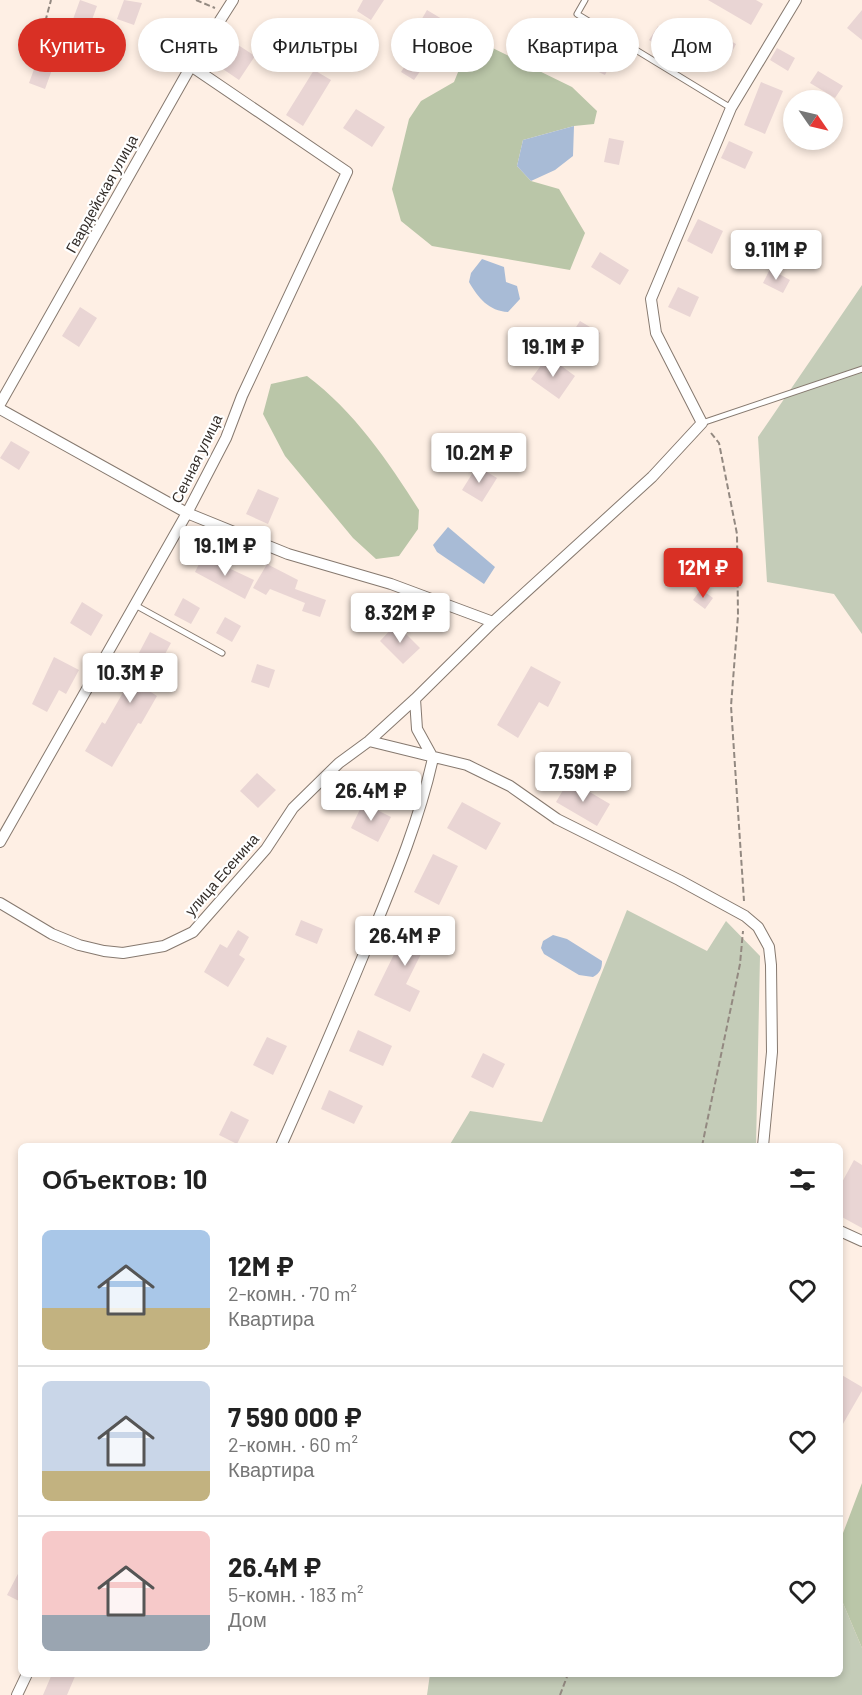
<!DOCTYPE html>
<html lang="ru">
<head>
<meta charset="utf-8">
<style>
  :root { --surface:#fff; --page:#f2f2f2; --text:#222; --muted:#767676; --line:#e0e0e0; --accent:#d93025 }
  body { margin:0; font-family:Barlow,sans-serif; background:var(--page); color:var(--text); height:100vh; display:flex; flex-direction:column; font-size:22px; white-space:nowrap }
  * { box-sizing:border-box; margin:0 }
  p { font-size:20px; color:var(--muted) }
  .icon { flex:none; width:33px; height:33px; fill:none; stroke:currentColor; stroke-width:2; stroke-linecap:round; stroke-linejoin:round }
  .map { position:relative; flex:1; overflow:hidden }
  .sheet { position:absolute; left:18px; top:1143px; width:825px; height:534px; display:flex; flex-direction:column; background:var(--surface); border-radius:9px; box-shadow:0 3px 9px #0003 }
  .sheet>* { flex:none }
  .banner { position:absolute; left:18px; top:18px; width:826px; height:54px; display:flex; gap:12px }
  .needle { width:39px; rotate:124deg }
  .fabs { position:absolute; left:783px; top:90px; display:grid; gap:12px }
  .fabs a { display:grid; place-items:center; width:60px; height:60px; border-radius:50%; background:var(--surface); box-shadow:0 3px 9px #0003; font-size:30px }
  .price { position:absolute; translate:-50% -51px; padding:0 14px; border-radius:6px; background:#fff; color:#222; font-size:20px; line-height:39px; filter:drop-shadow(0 2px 3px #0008) }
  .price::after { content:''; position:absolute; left:50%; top:36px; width:18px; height:14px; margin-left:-9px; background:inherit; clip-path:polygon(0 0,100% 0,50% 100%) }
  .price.active { background:var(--accent); color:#fff }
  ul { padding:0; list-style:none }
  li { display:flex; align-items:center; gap:18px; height:150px; padding:0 24px }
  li+li { border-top:2px solid var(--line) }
  li span { display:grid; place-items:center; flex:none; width:168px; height:120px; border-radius:9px; color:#555 }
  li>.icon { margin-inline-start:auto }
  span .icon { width:72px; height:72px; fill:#fffc; stroke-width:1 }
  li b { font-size:26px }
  h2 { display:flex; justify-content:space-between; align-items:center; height:72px; padding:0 24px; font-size:26px }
  .pill { padding:0 21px; border-radius:27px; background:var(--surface); box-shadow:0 3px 9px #0003; font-size:21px; line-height:54px }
  .pill.active { background:var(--accent); color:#fff }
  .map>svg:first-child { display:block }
</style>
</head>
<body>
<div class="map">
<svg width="862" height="1695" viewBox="0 0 862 1695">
  <rect width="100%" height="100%" fill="#feefe4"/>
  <!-- green -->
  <path fill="#c4ccb8" d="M862,285v349l-28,-40 -67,-12 -9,-145z
    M627,910l80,41 19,-30 34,35 -4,190h-307l21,-35 72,11z
    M840,1596l22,52v47h-435l3,-21h410z"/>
  <!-- forest -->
  <path fill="#bac6a8" d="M472,38l100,49 25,24 -3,13 -20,2 -51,14 -6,26 14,15 28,8 26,44 -15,37 -138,-24 -31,-25 -9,-32 17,-70 12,-18 33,-19z
    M307,376c47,35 81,85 112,134l-1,19 -19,27 -23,3 -23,-21 -68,-82 -22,-42 8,-30z
    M862,1483v165l-22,-52v-55z"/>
  <!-- water -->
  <path fill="#a8bbd6" d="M574,126l-1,30 -18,14 -24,11 -14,-15 6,-26z
    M482,259l22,8 2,15 11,4 3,13 -12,13c-19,-1 -30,-14 -39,-30l2,-9z
    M448,527l47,40 -11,17 -47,-32 -4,-7z
    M553,935l14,4 35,22c0,8 -2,12 -9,16l-14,-2 -35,-21 -3,-6 2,-7z"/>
  <!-- building -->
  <path fill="#e9d5d4" d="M80,0l17,6 -8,22 -17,-6z
    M124,0l18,3 -8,22 -17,-6z
    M363,0h21l-13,20 -14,-9z
    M708,0h48l7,4 -12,21z
    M427,10l15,9 -12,20 -14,-10z
    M862,10v30l-15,-12z
    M658,26l26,18 -10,13 -25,-17z
    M165,28l19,5 -6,20 -18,-5z
    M715,32l21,12 -5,10 -22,-12z
    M591,40l25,13 -11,22 -25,-12z
    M235,43l20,13 -16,24 -19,-13z
    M777,48l18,10 -7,13 -18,-11z
    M410,58l13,9 -9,13 -13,-8z
    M37,61l16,6 -8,22 -16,-6z
    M314,70l17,10 -28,46 -17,-11z
    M818,71l25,15 -8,12 -25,-15z
    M761,82l22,9 -18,43 -21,-9z
    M356,109l29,18 -13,20 -29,-19z
    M609,138l15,3 -5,24 -15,-3z
    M729,141l24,11 -8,17 -24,-11z
    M698,219l25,12 -11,23 -25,-13z
    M600,252l29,18 -9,15 -29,-18z
    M770,269l20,11 -7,13 -20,-10z
    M678,287l21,10 -9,20 -22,-10z
    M80,307l17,11 -18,29 -17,-11z
    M580,321l20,12 -13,21 -20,-13z
    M548,356l27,20 -16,23 -28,-20z
    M11,441l19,11 -11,18 -19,-12z
    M477,466l20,12 -15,24 -20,-12z
    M258,489l21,9 -11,26 -22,-10z
    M203,556l51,24 -9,19 -50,-27z
    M267,564l31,16 -3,9 31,11 -6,17 -18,-6 3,-8 -35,-14 -4,6 -13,-7z
    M701,589l12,9 -8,11 -12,-9z
    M183,598l17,10 -9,16 -17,-9z
    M82,602l21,13 -12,21 -21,-13z
    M225,617l16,9 -9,16 -16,-9z
    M396,624l24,24 -17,16 -23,-23z
    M150,632l21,11 -25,46 11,7 -16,28 -3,-1 -26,44 -27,-16 17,-29 3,2 32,-56 -5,-2z
    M54,657l25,13 -13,24 -7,-4 -12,22 -15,-8z
    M257,664l18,6 -6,18 -18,-6z
    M531,666l30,16 -13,25 -9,-5 -21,36 -21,-13z
    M257,773l19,17 -18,18 -18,-17z
    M569,780l41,24 -13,22 -41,-24z
    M462,802l39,21 -15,27 -39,-22z
    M363,803l28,14 -13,25 -27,-14z
    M433,854l25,12 -19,39 -25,-13z
    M301,920l22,9 -6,15 -22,-9z
    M408,920l29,15 -9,16 -4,-3 -18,36 14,7 -10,21 -36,-17 28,-57 -3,-2z
    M238,930l11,7 -10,18 6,4 -17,28 -24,-15 16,-28 7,4z
    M358,1030l34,16 -9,20 -34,-15z
    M267,1037l20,9 -14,29 -20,-10z
    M483,1053l22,11 -12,24 -22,-11z
    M329,1090l34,16 -9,18 -33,-15z
    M231,1111l18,9 -12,24 -18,-9z
    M854,1160l8,5v63l-22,-12v-30z
    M840,1374l22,13v4l-22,38z
    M21,1568v34l-14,-7z
    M52,1674h24l-9,21h-24z"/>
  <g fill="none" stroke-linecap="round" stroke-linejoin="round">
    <!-- lane casing -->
    <g stroke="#86796f" stroke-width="7">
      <path id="lane" d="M585,0l-8,14 154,94
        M702,423l160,-54
        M135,605l87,48"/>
    </g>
    <!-- street casing -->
    <g stroke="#86796f" stroke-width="12">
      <path id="street" d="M0,404l191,-338 42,-66
        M0,409l187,104 101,41 103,30 102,38
        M369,741l98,24 43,21 47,33 122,61 66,36 13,11 11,20 2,18 1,87 -9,94
        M0,842l187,-329 39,-75 16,-42 105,-224 -156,-106
        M0,903l52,31 27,11 25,6 19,2 41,-7 29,-14 73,-83 27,-41 46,-45 30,-22 46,-42 78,-77 159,-145 50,-54 -46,-90 -5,-34 80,-191 65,-108
        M281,1146c30,-67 59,-134 87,-202 25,-61 51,-122 65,-186l-16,-29 -2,-30
        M840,1231l22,10
        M17,1695l10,-21"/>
    </g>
    <!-- path -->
    <path stroke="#938981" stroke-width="2" stroke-dasharray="6 3" stroke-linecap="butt" d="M196,0l19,8
      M43,30l8,-30
      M711,433l8,10 18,91 1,82 -7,90 13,195
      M702,1146l38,-182 3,-33
      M560,1695l8,-21"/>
    <!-- lane -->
    <use href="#lane" stroke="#fff" stroke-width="5"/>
    <!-- street -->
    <use href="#street" stroke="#fff" stroke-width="10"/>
  </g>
  <g text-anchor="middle" stroke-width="4.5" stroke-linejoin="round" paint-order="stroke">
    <!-- street labels -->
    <g font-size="15" fill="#332d29" stroke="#fff">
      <text transform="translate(102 194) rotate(-61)" y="5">Гвардейская улица</text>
      <text transform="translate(197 459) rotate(-64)" y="5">Сенная улица</text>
      <text transform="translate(222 875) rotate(-49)" y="5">улица Есенина</text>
    </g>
  </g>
</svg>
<div class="fabs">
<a><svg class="needle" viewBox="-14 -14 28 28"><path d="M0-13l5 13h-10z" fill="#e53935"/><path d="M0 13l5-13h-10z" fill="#767676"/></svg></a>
</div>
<b class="price" style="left:776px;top:281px">9.11M ₽</b>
<b class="price" style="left:553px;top:378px">19.1M ₽</b>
<b class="price" style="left:479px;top:484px">10.2M ₽</b>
<b class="price" style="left:225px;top:577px">19.1M ₽</b>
<b class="price active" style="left:703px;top:599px">12M ₽</b>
<b class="price" style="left:400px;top:644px">8.32M ₽</b>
<b class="price" style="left:130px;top:704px">10.3M ₽</b>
<b class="price" style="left:583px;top:803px">7.59M ₽</b>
<b class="price" style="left:371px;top:822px">26.4M ₽</b>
<b class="price" style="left:405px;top:967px">26.4M ₽</b>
<div class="banner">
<a class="pill active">Купить</a>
<a class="pill">Снять</a>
<a class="pill">Фильтры</a>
<a class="pill">Новое</a>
<a class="pill">Квартира</a>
<a class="pill">Дом</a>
</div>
<section class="sheet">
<h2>Объектов: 10<svg class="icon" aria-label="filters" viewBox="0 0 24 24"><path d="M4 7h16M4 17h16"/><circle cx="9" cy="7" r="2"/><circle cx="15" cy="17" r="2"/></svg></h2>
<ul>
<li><span style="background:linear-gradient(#a9c7e8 65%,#c2b280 0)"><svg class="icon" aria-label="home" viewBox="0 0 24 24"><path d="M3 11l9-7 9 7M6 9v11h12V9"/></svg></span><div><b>12M ₽</b><p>2-комн. · 70 m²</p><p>Квартира</p></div><svg class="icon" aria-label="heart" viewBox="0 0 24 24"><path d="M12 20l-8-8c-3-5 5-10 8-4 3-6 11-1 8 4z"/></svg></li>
<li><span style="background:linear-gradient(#c9d6e8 75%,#c2b280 0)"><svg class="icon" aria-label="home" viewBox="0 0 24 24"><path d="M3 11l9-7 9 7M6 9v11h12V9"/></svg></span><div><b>7 590 000 ₽</b><p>2-комн. · 60 m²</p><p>Квартира</p></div><svg class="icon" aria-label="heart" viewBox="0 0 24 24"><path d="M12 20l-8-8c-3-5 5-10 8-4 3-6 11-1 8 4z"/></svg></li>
<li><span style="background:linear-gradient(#f6c9c9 70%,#9aa5b1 0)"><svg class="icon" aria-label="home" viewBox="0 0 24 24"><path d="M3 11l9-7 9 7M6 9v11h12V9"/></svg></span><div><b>26.4M ₽</b><p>5-комн. · 183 m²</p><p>Дом</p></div><svg class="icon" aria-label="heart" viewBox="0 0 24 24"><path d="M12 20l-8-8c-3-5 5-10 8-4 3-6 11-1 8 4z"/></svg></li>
</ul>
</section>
</div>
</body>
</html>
